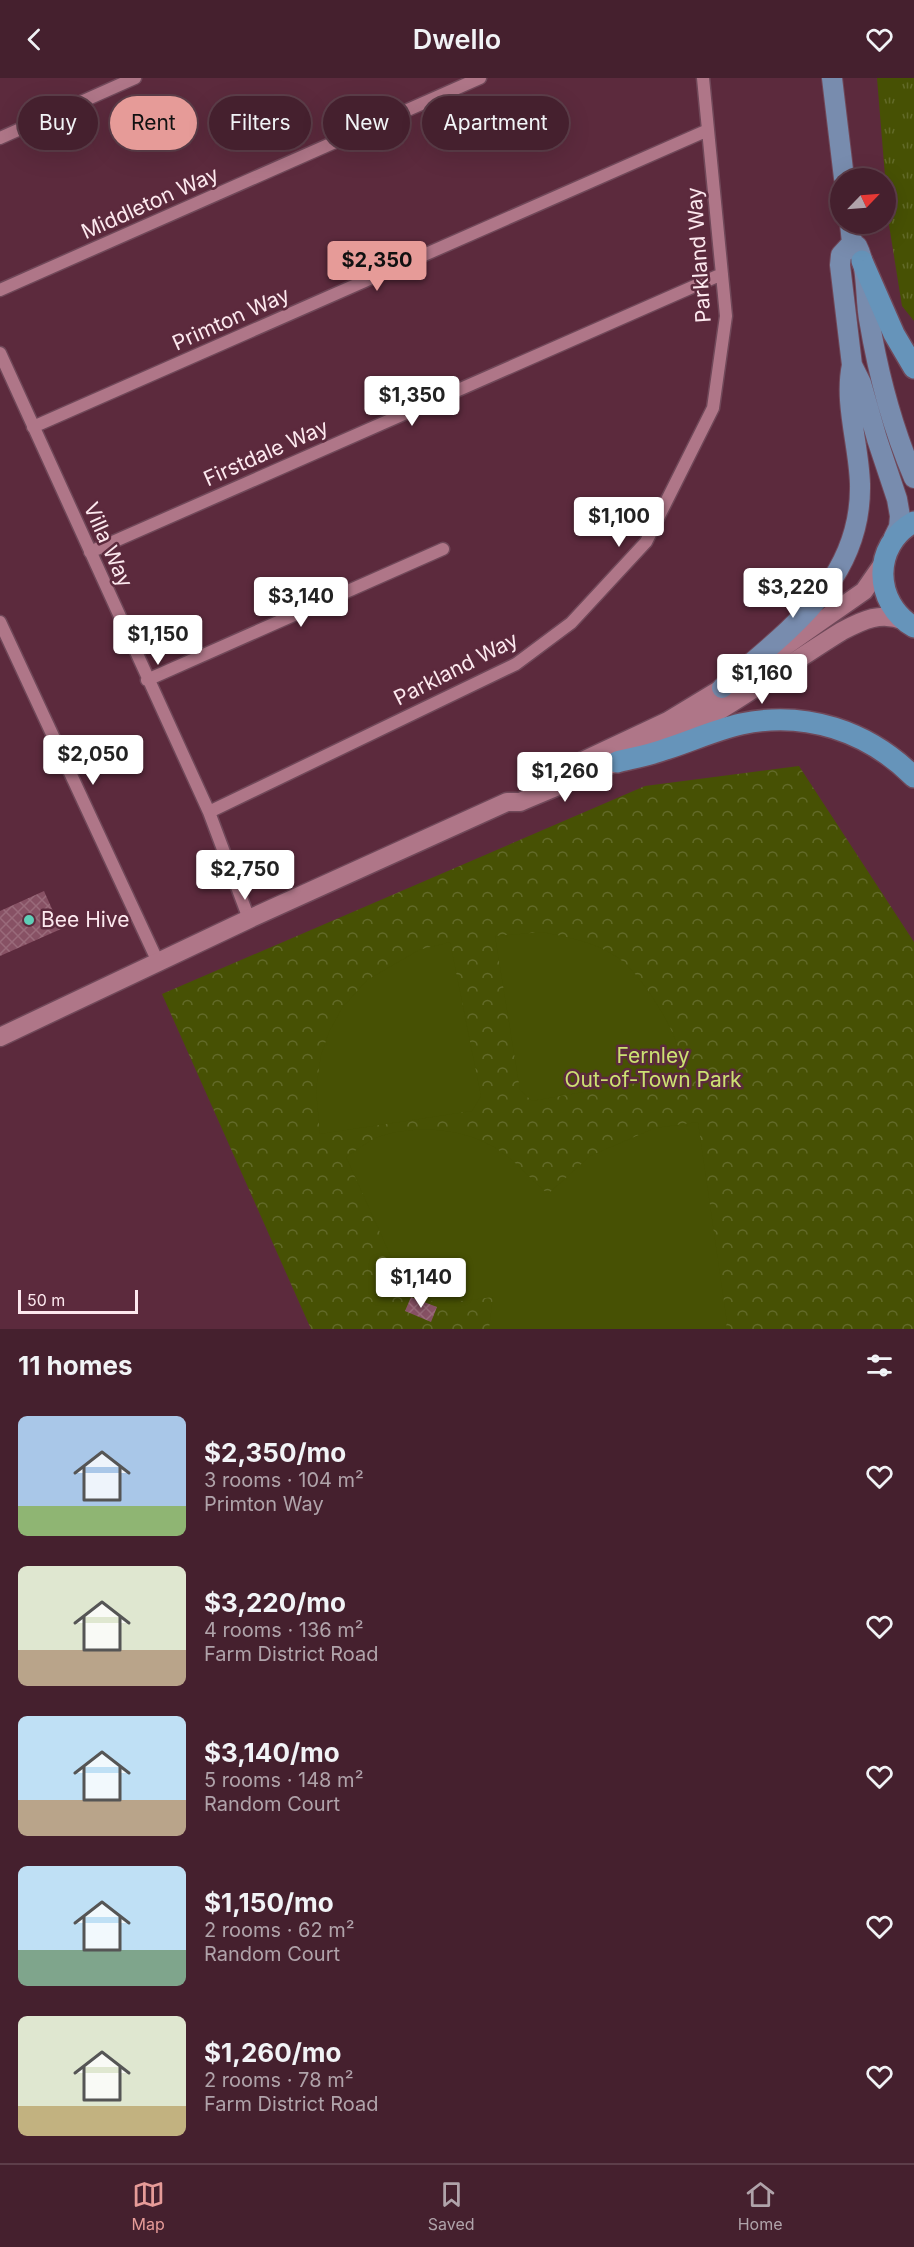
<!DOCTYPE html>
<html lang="en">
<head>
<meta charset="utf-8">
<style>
  :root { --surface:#45202e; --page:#4f2d3a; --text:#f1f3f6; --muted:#b0a3aa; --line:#5d3e4a; --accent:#e69b98 }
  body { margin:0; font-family:Inter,sans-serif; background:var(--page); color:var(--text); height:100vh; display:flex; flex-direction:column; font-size:22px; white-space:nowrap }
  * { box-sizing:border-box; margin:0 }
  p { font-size:20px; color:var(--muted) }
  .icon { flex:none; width:33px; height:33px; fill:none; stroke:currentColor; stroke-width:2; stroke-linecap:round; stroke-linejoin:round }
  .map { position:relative; height:1251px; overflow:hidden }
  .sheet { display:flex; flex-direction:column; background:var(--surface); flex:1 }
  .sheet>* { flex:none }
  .guide { position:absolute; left:18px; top:18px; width:600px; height:54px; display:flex; gap:12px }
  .needle { width:39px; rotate:65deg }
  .controls { position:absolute; left:830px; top:90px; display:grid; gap:12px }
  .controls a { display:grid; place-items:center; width:66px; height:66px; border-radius:50%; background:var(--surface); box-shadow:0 6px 24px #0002,0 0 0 2px var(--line); font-size:30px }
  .scale { position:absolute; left:18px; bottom:15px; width:120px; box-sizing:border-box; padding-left:6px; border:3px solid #fce8ee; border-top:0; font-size:16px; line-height:21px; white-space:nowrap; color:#fce8ee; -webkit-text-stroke:4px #5c2a3d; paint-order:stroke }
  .price { position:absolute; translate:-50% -51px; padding:0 14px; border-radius:6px; background:#fff; color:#222; font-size:20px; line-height:39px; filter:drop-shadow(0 2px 3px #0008) }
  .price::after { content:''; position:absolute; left:50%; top:36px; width:18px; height:14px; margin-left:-9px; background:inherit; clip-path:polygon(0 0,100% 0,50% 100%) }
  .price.active { background:var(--accent); color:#111 }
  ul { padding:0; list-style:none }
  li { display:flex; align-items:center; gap:18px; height:150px; padding:0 18px }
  li span { display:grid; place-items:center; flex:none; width:168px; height:120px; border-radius:9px; color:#555 }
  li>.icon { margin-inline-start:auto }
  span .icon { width:72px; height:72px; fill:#fffc; stroke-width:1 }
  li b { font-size:26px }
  h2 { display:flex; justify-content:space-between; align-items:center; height:72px; padding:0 18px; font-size:26px }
  .tag { padding:0 21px; border-radius:27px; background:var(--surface); box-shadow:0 6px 24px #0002,0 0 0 2px var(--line); font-size:21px; line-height:54px }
  .tag.active { background:var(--accent); color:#111 }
  header { display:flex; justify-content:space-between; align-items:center; height:78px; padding:0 18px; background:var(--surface); font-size:27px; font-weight:600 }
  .tabs { display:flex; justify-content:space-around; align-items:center; height:84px; border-top:2px solid var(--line); background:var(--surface); font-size:16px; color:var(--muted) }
  .tabs a { display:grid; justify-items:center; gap:3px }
  .tabs .active { color:var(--accent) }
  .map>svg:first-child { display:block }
</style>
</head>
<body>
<header><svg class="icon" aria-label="back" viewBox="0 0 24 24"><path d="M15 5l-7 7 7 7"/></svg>Dwello<svg class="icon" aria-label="heart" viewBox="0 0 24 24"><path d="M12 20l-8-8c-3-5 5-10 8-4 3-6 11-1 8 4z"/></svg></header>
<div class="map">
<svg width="914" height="1251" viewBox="0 0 914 1251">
  <defs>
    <pattern id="grass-tufts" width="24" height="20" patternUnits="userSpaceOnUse" patternTransform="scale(1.5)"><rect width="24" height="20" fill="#475104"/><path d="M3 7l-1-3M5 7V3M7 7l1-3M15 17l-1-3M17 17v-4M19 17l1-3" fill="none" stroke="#626a29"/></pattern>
    <pattern id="forest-crowns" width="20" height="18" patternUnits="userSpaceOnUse" patternTransform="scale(1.5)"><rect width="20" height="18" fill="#475104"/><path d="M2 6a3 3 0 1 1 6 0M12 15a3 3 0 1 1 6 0" fill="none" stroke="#626a29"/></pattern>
    <pattern id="building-cross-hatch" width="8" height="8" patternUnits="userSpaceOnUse" patternTransform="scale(1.5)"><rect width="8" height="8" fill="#875164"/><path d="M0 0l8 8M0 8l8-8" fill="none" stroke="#996a7a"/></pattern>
  </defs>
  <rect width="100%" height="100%" fill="#5c2a3d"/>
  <!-- grass -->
  <path fill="url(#grass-tufts)" d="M877,0h37v243l-12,-15 -13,-81z"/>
  <!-- forest -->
  <path fill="url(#forest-crowns)" d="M799,688l115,176v387h-603l-149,-335 483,-208z"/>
  <!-- pitch -->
  <path fill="#475104" d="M543,854c24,5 52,10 74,25 21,14 49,58 58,82 4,11 4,25 6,36l-149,26 -12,-11 -25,-154z
    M450,864l31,154 -9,15 -152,23 -4,-44 5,-35 8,-23 13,-24 25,-28 52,-30z
    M698,1044l29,201 -2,6h-236l4,-32 -54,7 -32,-12 -61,-135c11,-7 23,-17 35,-21 40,-13 94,-7 127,21 14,11 26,25 40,37l42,-38 65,-28z"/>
  <!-- building -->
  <path fill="url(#building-cross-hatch)" d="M44,813l17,38 -61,27v-45z
    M411,1219l26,10 -6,15 -26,-11z"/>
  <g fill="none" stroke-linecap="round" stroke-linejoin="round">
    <!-- minor casing -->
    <g stroke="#704859" stroke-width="15">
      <path id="minor" d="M0,60l135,-60
        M0,212l480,-212
        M0,275l209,459 40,107
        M33,349l675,-297
        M90,474l632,-278
        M0,544l158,340
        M147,602l296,-131
        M209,734l307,-148 55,-41 75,-81 67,-134 13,-92 -23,-238"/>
    </g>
    <!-- secondary casing -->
    <g stroke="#704859" stroke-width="21">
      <path id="secondary" d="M767,581l97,-68 18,-26
        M540,703l128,-60 66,-40
        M0,959l249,-118 258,-117h13c56,-24 114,-45 168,-73 53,-29 102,-66 154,-98 21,-11 39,-20 63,-10"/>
    </g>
    <!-- primary casing -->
    <g stroke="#704859" stroke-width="22">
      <path id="primary" d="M832,0l12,100
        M850,146l2,19 5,3c11,21 8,50 12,73 9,54 23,108 45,159
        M852,165l-11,12 -1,10 12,100 9,18 16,56 20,60 3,17 -1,11 -5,10
        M722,610c65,-57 140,-107 138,-204 -1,-39 -16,-81 -8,-119"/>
    </g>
    <!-- trunk casing -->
    <g stroke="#704859" stroke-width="24">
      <path id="trunk" d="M862,183l32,73 20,34
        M914,444c-42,23 -41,81 0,105
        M617,684c16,-4 33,-7 49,-13 25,-8 49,-19 75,-25 64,-14 127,7 173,53"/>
    </g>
    <!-- minor -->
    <use href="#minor" stroke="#af7688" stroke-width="12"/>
    <!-- secondary -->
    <use href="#secondary" stroke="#af7688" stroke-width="18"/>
    <!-- primary -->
    <use href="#primary" stroke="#788cae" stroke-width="20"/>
    <!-- trunk -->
    <use href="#trunk" stroke="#6694ba" stroke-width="21"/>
  </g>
  <!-- markers -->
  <circle fill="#5eceb7" stroke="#5c2a3d" stroke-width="2" cx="29" cy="842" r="6"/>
  <g text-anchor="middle" stroke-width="5" stroke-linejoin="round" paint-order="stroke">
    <!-- street labels -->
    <g font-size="21" fill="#fce8ee" stroke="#5c2a3d">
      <text transform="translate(150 125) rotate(-24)" y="7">Middleton Way</text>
      <text transform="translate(699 177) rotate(-94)" y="7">Parkland Way</text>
      <text transform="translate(231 241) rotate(-24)" y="7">Primton Way</text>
      <text transform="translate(266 375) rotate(-24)" y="7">Firstdale Way</text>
      <text transform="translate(108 467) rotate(66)" y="7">Villa Way</text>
      <text transform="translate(456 591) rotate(-27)" y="7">Parkland Way</text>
    </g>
    <!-- poi labels -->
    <g font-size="21" fill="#fce8ee" stroke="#5c2a3d" text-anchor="start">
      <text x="41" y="849">Bee Hive</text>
    </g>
    <!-- park labels -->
    <g font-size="21" fill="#cce172" stroke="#5c2a3d">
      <text x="653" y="985">Fernley<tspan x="653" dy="24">Out-of-Town Park</tspan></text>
    </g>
  </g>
</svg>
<div class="controls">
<a><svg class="needle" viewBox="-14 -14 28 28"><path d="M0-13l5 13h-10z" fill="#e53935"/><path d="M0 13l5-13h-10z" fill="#b0a3aa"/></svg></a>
</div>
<div class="scale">50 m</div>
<b class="price active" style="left:377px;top:214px">$2,350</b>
<b class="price" style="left:412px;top:349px">$1,350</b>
<b class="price" style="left:619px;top:470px">$1,100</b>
<b class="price" style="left:793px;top:541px">$3,220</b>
<b class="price" style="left:301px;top:550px">$3,140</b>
<b class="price" style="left:158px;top:588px">$1,150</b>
<b class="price" style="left:762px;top:627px">$1,160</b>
<b class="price" style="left:93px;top:708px">$2,050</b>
<b class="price" style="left:565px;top:725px">$1,260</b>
<b class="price" style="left:245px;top:823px">$2,750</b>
<b class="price" style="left:421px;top:1231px">$1,140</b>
<div class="guide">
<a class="tag">Buy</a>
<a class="tag active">Rent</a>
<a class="tag">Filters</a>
<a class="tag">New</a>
<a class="tag">Apartment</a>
</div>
</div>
<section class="sheet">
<h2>11 homes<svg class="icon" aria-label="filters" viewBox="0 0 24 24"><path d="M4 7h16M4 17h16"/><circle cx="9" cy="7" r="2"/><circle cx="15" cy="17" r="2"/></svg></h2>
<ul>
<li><span style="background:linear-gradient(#a9c7e8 75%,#8fb573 0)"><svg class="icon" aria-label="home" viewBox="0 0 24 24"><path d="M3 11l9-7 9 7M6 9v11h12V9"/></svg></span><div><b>$2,350/mo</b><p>3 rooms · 104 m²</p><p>Primton Way</p></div><svg class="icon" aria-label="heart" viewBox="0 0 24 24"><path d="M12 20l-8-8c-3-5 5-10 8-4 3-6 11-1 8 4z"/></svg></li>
<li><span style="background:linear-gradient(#dfe7d0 70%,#b9a48a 0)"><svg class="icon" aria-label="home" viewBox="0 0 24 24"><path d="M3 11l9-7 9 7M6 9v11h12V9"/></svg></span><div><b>$3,220/mo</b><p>4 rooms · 136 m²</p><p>Farm District Road</p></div><svg class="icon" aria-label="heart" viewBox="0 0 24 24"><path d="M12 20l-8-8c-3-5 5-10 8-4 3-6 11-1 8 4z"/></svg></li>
<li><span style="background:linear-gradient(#bfe0f5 70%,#b9a48a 0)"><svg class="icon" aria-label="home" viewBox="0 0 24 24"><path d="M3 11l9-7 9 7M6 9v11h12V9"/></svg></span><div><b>$3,140/mo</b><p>5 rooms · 148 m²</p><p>Random Court</p></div><svg class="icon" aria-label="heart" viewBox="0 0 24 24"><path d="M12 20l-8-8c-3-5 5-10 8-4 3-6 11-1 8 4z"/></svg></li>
<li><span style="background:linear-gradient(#bfe0f5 70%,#7fa58c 0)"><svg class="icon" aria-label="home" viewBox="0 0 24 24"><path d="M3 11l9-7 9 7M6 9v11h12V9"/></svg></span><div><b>$1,150/mo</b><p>2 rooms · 62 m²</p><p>Random Court</p></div><svg class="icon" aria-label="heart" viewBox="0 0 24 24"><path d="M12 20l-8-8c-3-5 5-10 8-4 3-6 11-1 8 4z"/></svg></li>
<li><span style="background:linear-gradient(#dfe7d0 75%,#c2b280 0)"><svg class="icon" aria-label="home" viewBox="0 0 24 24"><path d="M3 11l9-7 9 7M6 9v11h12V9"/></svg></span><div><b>$1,260/mo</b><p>2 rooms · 78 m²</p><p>Farm District Road</p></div><svg class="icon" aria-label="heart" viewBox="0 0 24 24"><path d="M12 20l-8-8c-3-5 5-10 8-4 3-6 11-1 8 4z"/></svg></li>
</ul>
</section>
<nav class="tabs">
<a class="active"><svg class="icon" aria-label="map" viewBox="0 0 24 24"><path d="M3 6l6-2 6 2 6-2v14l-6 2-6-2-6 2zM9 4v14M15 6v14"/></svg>Map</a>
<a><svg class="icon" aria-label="saved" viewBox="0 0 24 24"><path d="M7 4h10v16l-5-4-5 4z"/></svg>Saved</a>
<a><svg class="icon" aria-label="home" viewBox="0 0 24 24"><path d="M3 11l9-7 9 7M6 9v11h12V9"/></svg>Home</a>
</nav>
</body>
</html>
